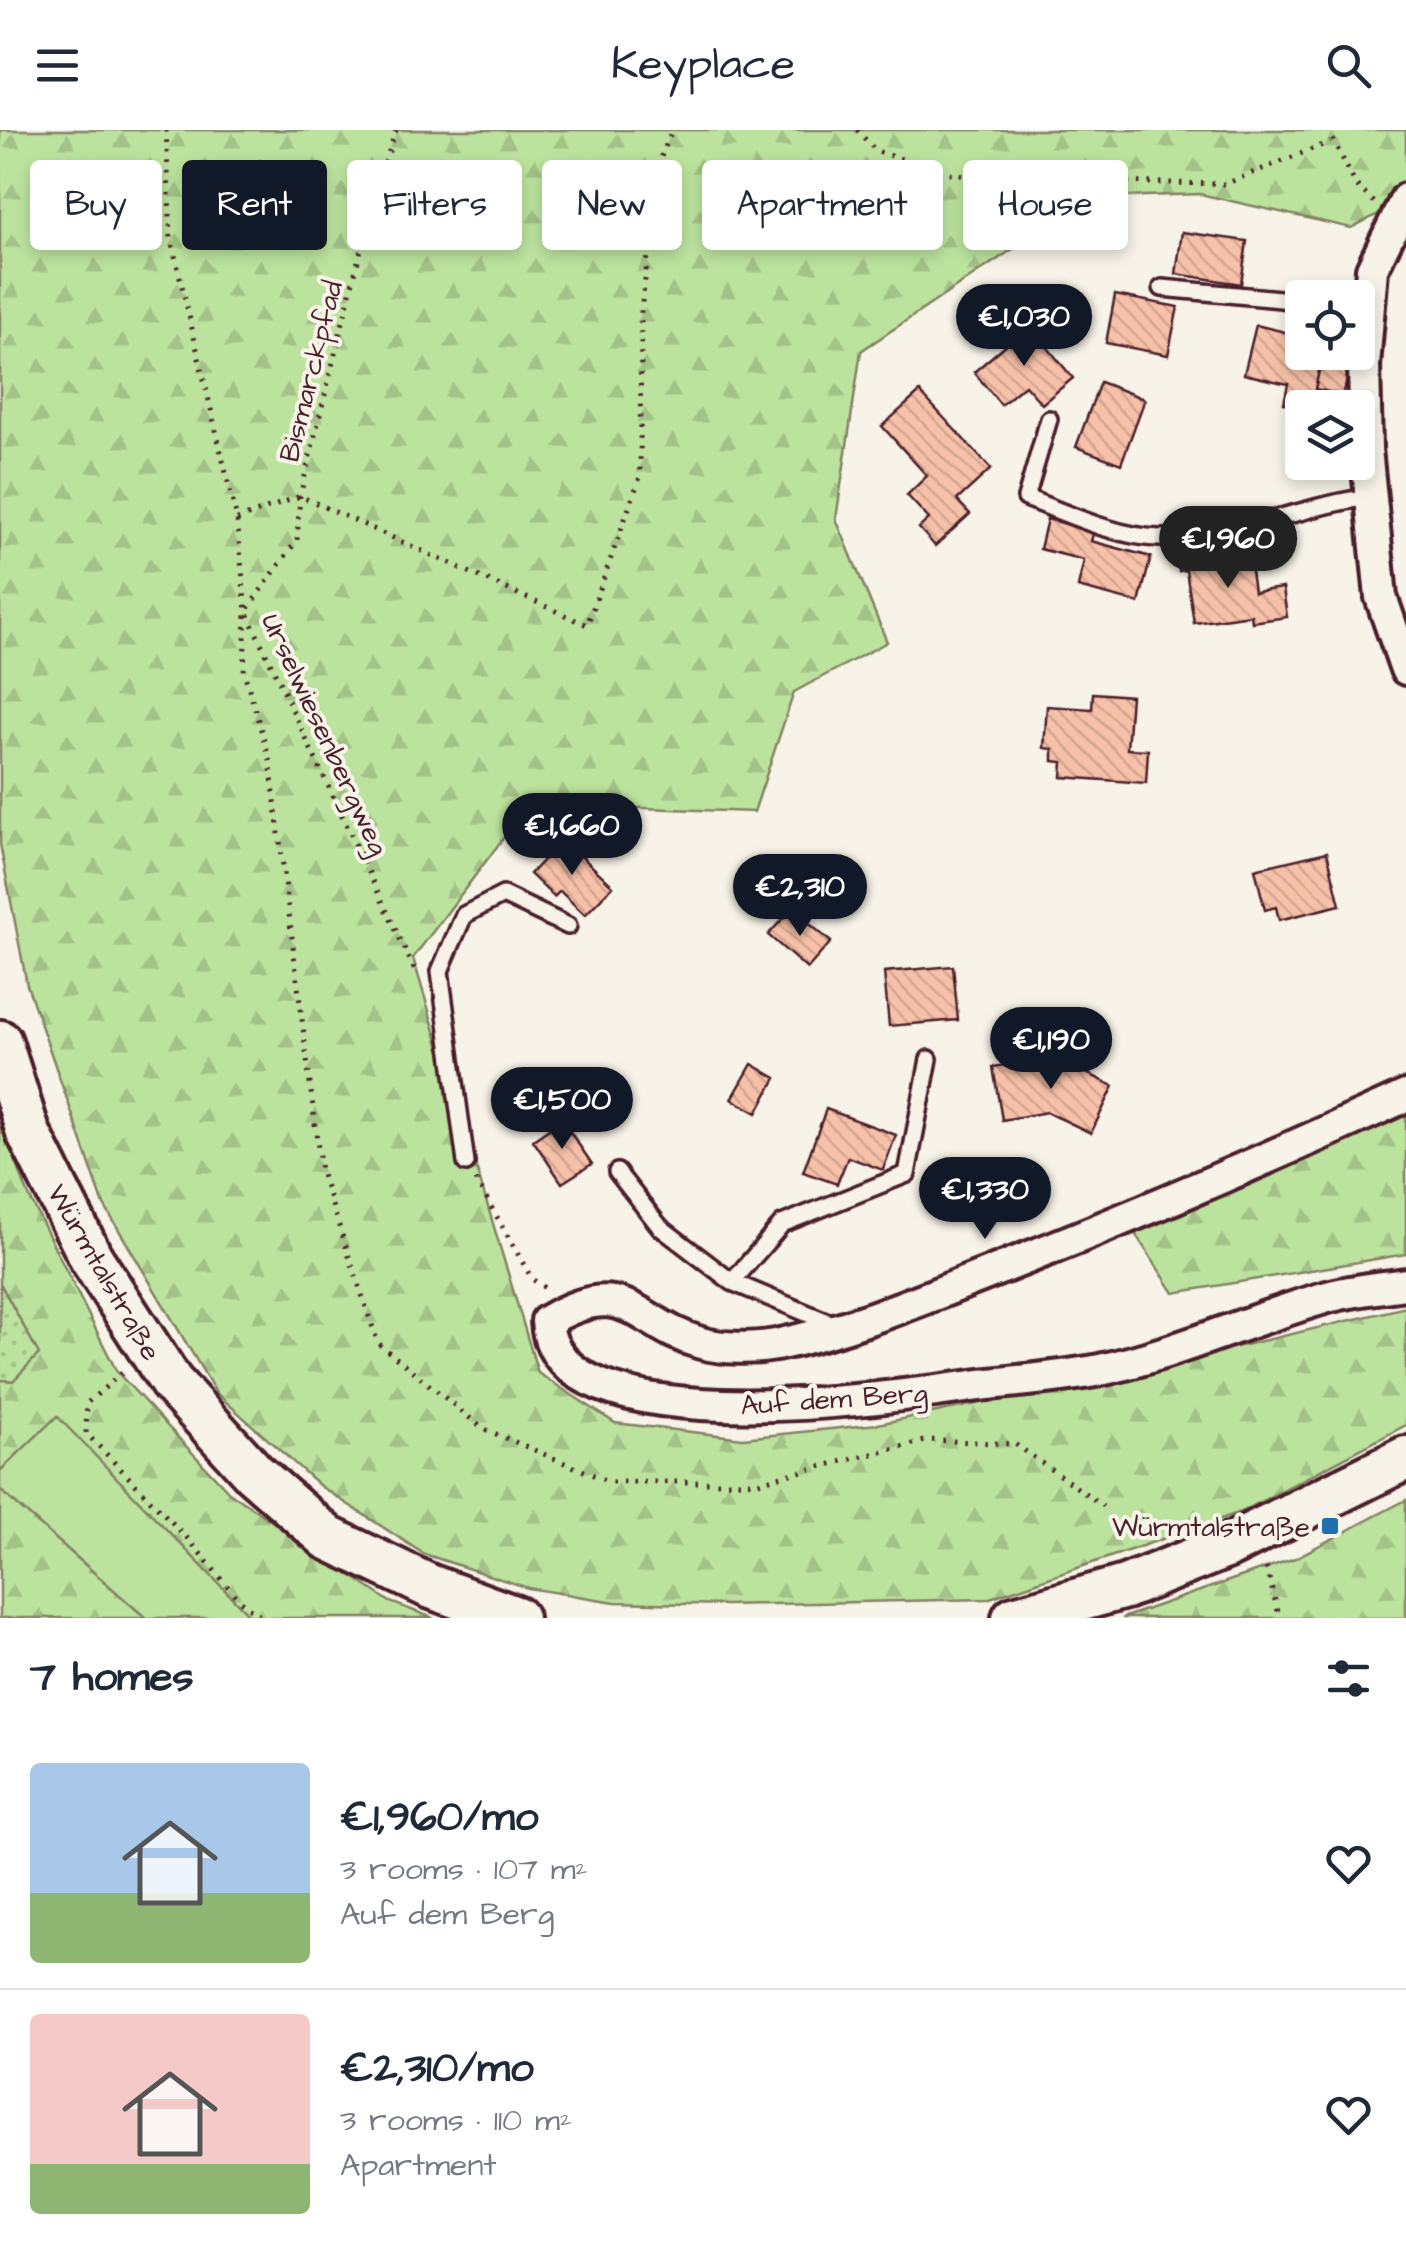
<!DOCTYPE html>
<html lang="en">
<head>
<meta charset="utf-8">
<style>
  :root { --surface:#fff; --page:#f6f6f7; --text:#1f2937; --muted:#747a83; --line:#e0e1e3; --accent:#111827 }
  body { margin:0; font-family:"Architects Daughter",sans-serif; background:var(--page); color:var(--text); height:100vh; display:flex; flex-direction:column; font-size:38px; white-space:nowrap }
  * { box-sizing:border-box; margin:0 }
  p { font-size:32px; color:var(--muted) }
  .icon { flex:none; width:55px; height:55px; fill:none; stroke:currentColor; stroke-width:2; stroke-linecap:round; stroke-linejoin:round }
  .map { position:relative; height:1488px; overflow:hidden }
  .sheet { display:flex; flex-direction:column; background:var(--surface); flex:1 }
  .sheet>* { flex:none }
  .banner { position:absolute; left:30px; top:30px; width:1348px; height:90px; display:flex; gap:20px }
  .buttons { position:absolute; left:1285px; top:150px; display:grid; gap:20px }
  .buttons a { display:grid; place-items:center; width:90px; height:90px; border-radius:10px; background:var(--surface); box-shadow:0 5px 15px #0003; font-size:50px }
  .price { position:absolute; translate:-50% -85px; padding:0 22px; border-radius:35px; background:var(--accent); color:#fff; font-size:32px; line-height:65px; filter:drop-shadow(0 2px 5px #0008) }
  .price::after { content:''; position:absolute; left:50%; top:60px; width:30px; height:22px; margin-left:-15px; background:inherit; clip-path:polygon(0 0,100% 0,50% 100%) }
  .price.selected { background:#222; color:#fff }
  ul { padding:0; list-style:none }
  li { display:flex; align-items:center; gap:30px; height:250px; padding:0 30px }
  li+li { border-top:2px solid var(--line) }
  li span { display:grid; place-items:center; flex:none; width:280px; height:200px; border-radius:10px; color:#555 }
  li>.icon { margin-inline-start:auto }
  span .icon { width:120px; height:120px; fill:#fffc; stroke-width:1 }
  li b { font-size:42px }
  h2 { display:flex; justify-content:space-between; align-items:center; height:120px; padding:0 30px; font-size:42px }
  .chip { padding:0 35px; border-radius:10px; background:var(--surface); box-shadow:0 5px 15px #0003; font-size:35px; line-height:90px }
  .chip.selected { background:var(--accent); color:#fff }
  header { display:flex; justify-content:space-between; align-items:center; height:130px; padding:0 30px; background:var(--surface); font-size:45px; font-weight:600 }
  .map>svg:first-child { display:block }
</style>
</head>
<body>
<header><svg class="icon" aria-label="menu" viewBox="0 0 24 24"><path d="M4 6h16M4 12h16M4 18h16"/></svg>Keyplace<svg class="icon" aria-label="search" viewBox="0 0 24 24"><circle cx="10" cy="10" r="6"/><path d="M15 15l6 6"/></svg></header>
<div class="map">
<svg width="1406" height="1488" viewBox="0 0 1406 1488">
  <defs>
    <pattern id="grass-dots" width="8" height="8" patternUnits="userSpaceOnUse" patternTransform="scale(2.5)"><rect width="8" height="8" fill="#bce39e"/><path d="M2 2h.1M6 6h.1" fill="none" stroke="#a3c288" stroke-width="1.8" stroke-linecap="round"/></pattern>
    <pattern id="forest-firs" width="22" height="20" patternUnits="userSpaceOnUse" patternTransform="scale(2.5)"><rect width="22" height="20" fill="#bce39e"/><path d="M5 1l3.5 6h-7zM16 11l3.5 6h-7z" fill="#a3c288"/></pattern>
    <pattern id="building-back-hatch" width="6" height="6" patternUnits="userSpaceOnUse" patternTransform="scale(2.5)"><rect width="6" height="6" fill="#f6c1a8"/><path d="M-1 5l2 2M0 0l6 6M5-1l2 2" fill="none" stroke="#d4a591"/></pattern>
  </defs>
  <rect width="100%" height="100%" fill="#f7f3e8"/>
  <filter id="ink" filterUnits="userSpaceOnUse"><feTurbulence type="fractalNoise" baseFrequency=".01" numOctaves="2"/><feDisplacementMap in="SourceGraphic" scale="20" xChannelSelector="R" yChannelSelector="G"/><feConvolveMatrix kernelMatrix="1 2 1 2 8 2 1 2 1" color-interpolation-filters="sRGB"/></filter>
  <g filter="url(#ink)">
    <!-- grass -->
    <path fill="url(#grass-dots)" stroke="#838164" stroke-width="2.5" d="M0,1153l39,71 -26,27 -13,-1z"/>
    <!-- forest -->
    <path fill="url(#forest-firs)" stroke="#838164" stroke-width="2.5" d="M0,0h1406v70l-55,28 -151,-34 -111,4 -228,153 -25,168 51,123 -93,50 -40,120 -225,-8 -116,154 125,415 77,50 128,15 135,-14 244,-50 284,-67v118l-165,87 -254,87 -262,6 -110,-3 -87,-14 -104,-34 -104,-68 -104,-93 -112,-188 -77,-220 -27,-141z
      M1406,962v162l-232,39 -55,-84z
      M0,988l28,76 89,178 112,120 161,110 43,16h-189l4,-4 -191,-197 -57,54v-91l13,1 26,-27 -39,-71z
      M0,1360l146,128h-146z
      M1406,1370v118h-284l173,-60z"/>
    <!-- garden -->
    <path fill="#bce39e" stroke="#838164" stroke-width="2.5" d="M57,1286l191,198 -4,4h-98l-146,-128v-19z"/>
    <!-- building -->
    <path fill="url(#building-back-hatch)" stroke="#4a1f2b" stroke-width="2.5" d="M1182,102l65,9 -6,43 -65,-10z
      M1115,165l63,12 -10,48 -62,-12z
      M1029,195l44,53 -31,26 -17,-19 -24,20 -27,-33z
      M1256,195l46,11v16h21l-12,56 -27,-5 4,-19 -44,-10z
      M1322,227l29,6 -8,32 -28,-6z
      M1100,252l45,17 -24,65 -45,-17z
      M920,262l71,77 -34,31 13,14 -35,32 -16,-18 10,-9 -22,-24 20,-19 -45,-50z
      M1047,389l47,12 -3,10 60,16 -12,46 -61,-16 6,-27 -44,-11z
      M1202,422l2,11 45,-6 5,35 29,-4 4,29 -35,5 -1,-7 -57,8 -8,-53 -7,1 -3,-16z
      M1093,563l38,3 -4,53 21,1 -2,33 -84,-6 1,-15 -10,-1v-12l-9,-1 3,-42 45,3z
      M563,709l50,47 -28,29 -25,-24 -6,6 -24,-23z
      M1327,722l13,53 -61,15 -3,-13 -11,3 -10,-41z
      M792,779l39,33 -24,27 -39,-34z
      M953,836l5,54 -69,6 -5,-54z
      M1053,927l61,29 -23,47 -44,-21 -45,8 -9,-53z
      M752,934l24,14 -19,35 -25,-14z
      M826,979l70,26 -13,35 -35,-13 -11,27 -34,-12z
      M562,990l30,44 -30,19 -29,-43z"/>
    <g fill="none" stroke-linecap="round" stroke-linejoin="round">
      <!-- service casing -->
      <g stroke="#4a1f2b" stroke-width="22">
        <path id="service" d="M1162,158l140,13
          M1049,289l-23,79c40,15 90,39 133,40 72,2 145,-34 213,-41
          M466,1033l-26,-192 24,-56 39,-20 65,31
          M617,1042l43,55 72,55 103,43
          M732,1152l50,-58 125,-50 22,-115"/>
      </g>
      <!-- minor casing -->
      <g stroke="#4a1f2b" stroke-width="38">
        <path id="minor" d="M1406,69l-34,70 -8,97 2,83 15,148 25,72
          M1406,966c-132,60 -264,117 -399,170 -75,29 -152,63 -231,79 -22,4 -53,4 -75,-2 -65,-18 -74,-70 -154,-22 5,127 345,76 425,65 42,-5 86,-8 128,-16 75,-16 149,-50 224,-72 26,-8 55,-10 82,-14"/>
      </g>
      <!-- secondary casing -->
      <g stroke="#4a1f2b" stroke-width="50">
        <path id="secondary" d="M0,912l28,90 63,126 80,124 83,91 74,65 101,48 87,32
          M1014,1488l111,-31 103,-41 178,-88"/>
      </g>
      <!-- path -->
      <path stroke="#4a1f2b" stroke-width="5" stroke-dasharray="2.5 8" stroke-linecap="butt" d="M166,0l5,109 66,281 9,91 169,360
        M396,0l-22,66 -74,300 -3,44 -51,71 -2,61 26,89 51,411 57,171 104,85 128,54h148l171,-42 86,4 88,62
        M857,0l19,21 74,23 105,7 170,3 105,-42
        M1328,0l28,55 18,17
        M237,390l63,-24 287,129 53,-148 1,-167 20,-153 11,-27
        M476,1050l56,99 13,9
        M122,1243l-35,30 -1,30 104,108 48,58 24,19
        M1266,1438l14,50"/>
      <!-- service -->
      <use href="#service" stroke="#f7f3e8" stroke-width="15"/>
      <!-- minor -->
      <use href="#minor" stroke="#f7f3e8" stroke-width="30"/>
      <!-- secondary -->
      <use href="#secondary" stroke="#f7f3e8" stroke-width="42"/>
    </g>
  </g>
  <!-- markers -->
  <rect fill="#1f6fb2" stroke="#f7f3e8" stroke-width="4" x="1320" y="1386" width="20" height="20" rx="5"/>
  <g text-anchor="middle" stroke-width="8" stroke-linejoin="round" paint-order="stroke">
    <!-- street labels -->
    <g font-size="28" fill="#4a1f2b" stroke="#f7f3e8">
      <text transform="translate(310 241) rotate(-76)" y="10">Bismarckpfad</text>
      <text transform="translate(326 604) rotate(65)" y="10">Urselwiesenbergweg</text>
      <text transform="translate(105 1142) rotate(60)" y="10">Würmtalstraße</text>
      <text transform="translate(834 1268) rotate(-4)" y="10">Auf dem Berg</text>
    </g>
    <!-- poi labels -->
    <g font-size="28" fill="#4a1f2b" stroke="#f7f3e8" text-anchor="end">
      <text x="1310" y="1406">Würmtalstraße</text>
    </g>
  </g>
</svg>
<div class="buttons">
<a><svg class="icon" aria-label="locate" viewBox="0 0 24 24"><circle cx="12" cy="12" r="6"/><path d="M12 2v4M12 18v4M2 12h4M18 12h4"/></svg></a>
<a><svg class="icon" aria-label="layers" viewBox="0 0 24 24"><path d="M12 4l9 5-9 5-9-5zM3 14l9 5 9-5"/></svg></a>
</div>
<b class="price" style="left:1024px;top:239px">€1,030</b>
<b class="price selected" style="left:1228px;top:461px">€1,960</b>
<b class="price" style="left:572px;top:748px">€1,660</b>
<b class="price" style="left:800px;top:809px">€2,310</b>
<b class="price" style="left:1051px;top:962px">€1,190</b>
<b class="price" style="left:562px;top:1022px">€1,500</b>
<b class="price" style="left:985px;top:1112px">€1,330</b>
<div class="banner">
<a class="chip">Buy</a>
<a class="chip selected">Rent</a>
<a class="chip">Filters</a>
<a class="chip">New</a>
<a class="chip">Apartment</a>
<a class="chip">House</a>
</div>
</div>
<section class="sheet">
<h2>7 homes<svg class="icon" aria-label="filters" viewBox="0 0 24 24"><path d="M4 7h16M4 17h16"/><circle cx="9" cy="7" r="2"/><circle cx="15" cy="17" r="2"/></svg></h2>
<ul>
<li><span style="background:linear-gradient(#a9c7e8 65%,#8fb573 0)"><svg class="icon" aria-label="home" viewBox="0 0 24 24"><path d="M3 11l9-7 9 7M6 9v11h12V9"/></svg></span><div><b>€1,960/mo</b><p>3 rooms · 107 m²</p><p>Auf dem Berg</p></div><svg class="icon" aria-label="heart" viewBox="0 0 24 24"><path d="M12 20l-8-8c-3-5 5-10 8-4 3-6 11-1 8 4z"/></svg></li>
<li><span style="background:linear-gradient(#f6c9c9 75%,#8fb573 0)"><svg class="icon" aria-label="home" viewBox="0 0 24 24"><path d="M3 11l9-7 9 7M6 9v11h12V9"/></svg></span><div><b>€2,310/mo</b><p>3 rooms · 110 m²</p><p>Apartment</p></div><svg class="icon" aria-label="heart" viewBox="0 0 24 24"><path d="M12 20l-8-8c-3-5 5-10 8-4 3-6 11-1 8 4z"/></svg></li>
</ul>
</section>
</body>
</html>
